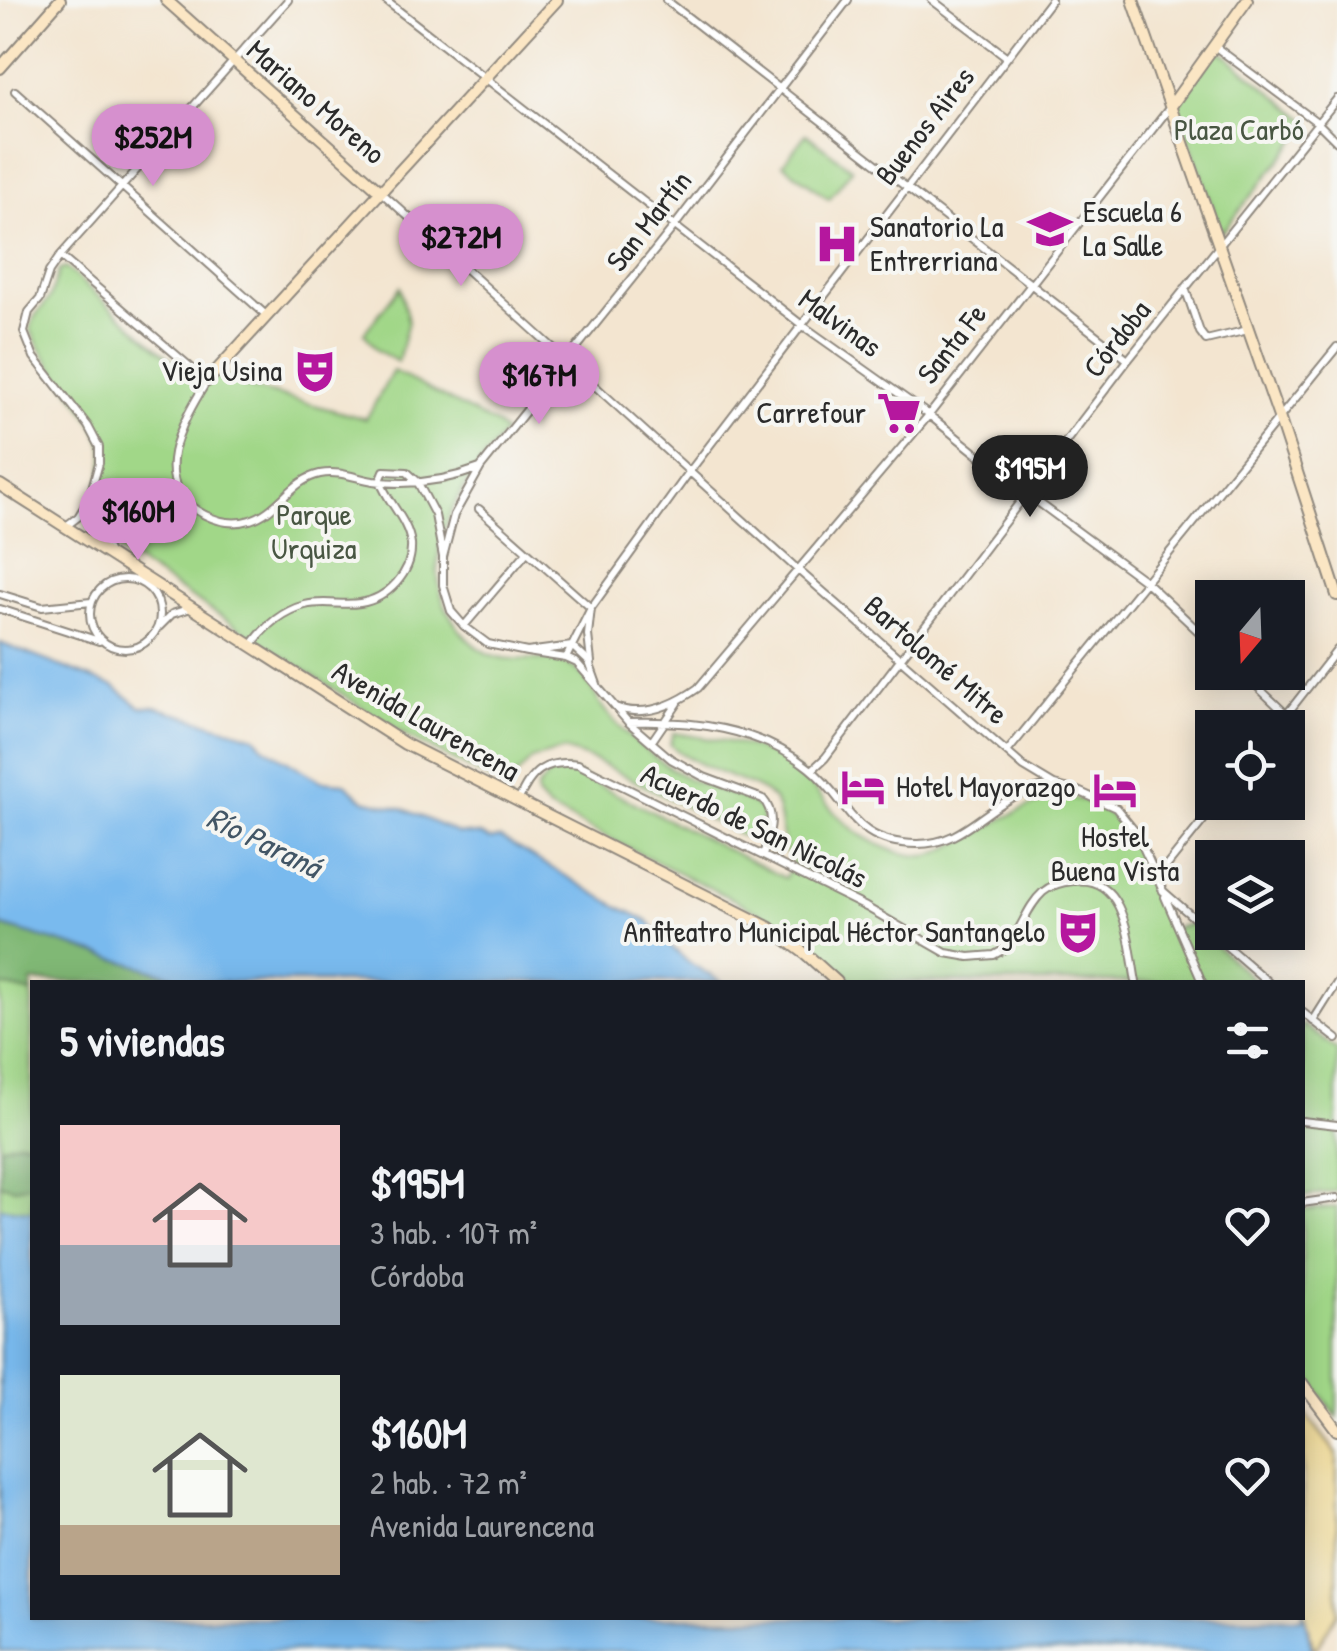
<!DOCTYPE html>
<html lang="es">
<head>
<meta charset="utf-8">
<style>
  :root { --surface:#171b24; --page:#20242c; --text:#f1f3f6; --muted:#9ea1a6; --accent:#d690ce }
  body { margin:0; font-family:"Patrick Hand",sans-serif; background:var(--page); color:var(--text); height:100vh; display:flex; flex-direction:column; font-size:38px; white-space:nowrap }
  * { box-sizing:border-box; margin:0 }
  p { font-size:32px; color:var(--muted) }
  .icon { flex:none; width:55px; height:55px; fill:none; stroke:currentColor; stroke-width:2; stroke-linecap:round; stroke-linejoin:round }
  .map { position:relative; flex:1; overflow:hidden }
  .details { position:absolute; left:30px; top:980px; width:1275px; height:640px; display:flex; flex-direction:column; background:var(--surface); border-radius:0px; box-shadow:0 5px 25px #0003 }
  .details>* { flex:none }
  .needle { width:65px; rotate:199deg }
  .buttons { position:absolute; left:1195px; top:580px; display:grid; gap:20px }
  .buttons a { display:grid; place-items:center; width:110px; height:110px; border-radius:0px; background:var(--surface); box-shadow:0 5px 25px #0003; font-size:50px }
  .price { position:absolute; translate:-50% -85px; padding:0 22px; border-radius:35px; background:var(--accent); color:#111; font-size:32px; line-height:65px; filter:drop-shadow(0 2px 5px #0008) }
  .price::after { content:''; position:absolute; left:50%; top:60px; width:30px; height:22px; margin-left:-15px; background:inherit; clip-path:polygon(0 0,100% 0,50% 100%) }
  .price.active { background:#222; color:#fff }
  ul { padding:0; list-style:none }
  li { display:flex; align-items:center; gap:30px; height:250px; padding:0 30px }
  li span { display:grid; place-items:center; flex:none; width:280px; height:200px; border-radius:0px; color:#555 }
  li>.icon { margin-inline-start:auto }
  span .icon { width:120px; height:120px; fill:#fffc; stroke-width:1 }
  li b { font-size:42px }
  h2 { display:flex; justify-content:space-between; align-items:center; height:120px; padding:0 30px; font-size:42px }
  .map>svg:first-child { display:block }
</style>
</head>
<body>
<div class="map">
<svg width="1337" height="1651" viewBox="0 0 1337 1651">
  <rect width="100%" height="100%" fill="#f6f6f2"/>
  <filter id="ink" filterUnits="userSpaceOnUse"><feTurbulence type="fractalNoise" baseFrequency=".01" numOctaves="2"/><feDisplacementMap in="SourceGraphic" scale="20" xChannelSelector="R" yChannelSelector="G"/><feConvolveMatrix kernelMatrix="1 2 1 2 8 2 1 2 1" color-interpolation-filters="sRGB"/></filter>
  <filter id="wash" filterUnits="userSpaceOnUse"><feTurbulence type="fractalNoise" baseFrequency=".0048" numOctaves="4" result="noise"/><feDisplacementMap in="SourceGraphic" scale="40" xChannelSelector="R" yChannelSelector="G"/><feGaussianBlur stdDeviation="2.25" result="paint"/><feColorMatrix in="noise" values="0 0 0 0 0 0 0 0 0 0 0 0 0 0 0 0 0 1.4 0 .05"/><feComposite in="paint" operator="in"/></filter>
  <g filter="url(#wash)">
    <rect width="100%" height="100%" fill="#f3e5d0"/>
    <!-- green -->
    <path fill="#a1d788" stroke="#66815a" stroke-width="2.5" d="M1217,48l93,75 -89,110 -45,-130z
      M806,134l46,35 -23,30 -46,-35z
      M66,268l132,115 30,-8 16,11 122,33 27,-48 104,54 7,8c-41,50 -91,119 -53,184 9,15 22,30 38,37 27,12 64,-3 88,16 13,10 19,31 30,43 20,23 50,48 76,63 20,12 72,20 81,38l-7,19 -15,3 -146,-75 -32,-11 -32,9 -26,28 -96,-49 -297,-191c-6,-17 -15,-34 -15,-53 0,-14 9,-32 5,-46 -11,-43 -56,-76 -73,-120l5,-12 15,-18 9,-28z
      M400,287l8,34 -10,41 -21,-12 -13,-17z
      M674,733c34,6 72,8 104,25 27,14 39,36 59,57 23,23 56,41 88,41 11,0 25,-9 35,-14 63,-31 118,-81 172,-1l38,88 22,-5 64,58h-402l-63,-54 -243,-120 -11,-12v-7l13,-16 18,-3 217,108 9,-19 -7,-4c-6,-16 -6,-43 -13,-55 -8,-15 -81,-31 -104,-56z
      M0,985l32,8v150l-12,-2 -20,6z
      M1302,1024l35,26v141l-31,5 -4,-1z
      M0,1184l15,4 17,-4v27l-32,-3z
      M1337,1207v210l-34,-48 -1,-159z"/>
    <!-- forest -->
    <path fill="#80b874" stroke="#567250" stroke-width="2.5" d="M0,925l193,57h-161v11l-32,-8z
      M20,1141l12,2v41l-17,4 -15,-4v-37z"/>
    <!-- sand -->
    <path fill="#eeda9e" stroke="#8c8264" stroke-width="2.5" d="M1303,1410l34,44v159l-22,38 -12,-41z"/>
    <!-- water -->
    <path fill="#79baee" stroke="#52728c" stroke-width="2.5" d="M0,643l115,44 25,20h15l101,30 8,10 57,34 23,2 20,17 40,9 53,24 24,2 9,5 10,-2 119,69 28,13 18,21 23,21 34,20h-529l-193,-57z
      M0,1208l32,3v407h1270l1,-8 9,41h-1312z"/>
  </g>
  <g filter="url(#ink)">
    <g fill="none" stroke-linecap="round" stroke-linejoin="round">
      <!-- street casing -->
      <g stroke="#8f887e" stroke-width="10">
        <path id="street" d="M385,0l417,325 127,90 98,79 118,87 67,63
          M666,0l462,360
          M932,0l75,57
          M1213,45l105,78 19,19
          M15,91l251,224
          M381,192l416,377 227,198 30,18 24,6 38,17 21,26 26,57 105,91
          M60,256l147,125c-25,41 -62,104 -2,134 14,7 29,10 45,5 28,-8 41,-40 70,-46 19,-4 35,4 53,7 37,5 73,0 107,-13
          M1185,288l15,44 6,8 42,-10
          M380,481l4,-10 23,1 10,9 18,34 8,42v28l8,26 13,15 24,18 39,8
          M89,500l20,54
          M479,509l112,99 -3,27 3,27
          M66,526l12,-9 11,-18 10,-36v-16l-11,-21 -54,-69 -10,-25 5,-20 11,-13 9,-27 11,-16 228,-256
          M443,557l11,-42 27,-48 195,-243 172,-224
          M90 614a35 35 0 1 1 70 0a35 35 0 1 1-70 0Z
          M0,594l42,13 49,-5
          M0,609l99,32
          M464,626l63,-74
          M159,627l13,-13 19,-6
          M251,646c13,-19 31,-35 54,-41 19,-5 37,1 55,-2 27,-4 53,-30 51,-59 -3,-24 -23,-41 -31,-63
          M566,658l25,-50 99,-137 361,-471
          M1242,672l44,42
          M598,687l-9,-25 -17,-16 -45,6 39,6 11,5 51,59 43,37 33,18 59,22c15,17 5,37 0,57
          M615,707c29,11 59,-2 83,-19l231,-273 241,-308
          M628,722c63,-2 130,5 181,46 42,33 40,75 108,76 41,0 60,-27 94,-46 13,-7 29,-10 43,-13
          M1276,728l61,-78
          M652,741l26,-38
          M1007,752l330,-405
          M812,770l13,-12 303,-398 209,-261
          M518,802c12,-30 27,-43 60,-38l288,143 80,46 23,4 25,-2 9,-5c18,-16 22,-42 40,-58 8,-7 19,-10 30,-11 54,-8 56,65 63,101
          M1157,878l61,-76
          M1165,897l37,85
          M1302,1012l35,27
          M1313,1021l24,-38
          M1302,1121l35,4
          M1302,1203l35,-5"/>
      </g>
      <!-- secondary casing -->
      <g stroke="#8f887e" stroke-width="14">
        <path id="secondary" d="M166,0l214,191
          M1133,0l146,417 58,178
          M0,68l60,-68
          M1171,106l76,-106
          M207,381l350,-381
          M0,485l405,259 367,185 35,26 30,27
          M1302,1383l35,47"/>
      </g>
      <!-- street -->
      <use href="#street" stroke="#fff" stroke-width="6"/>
      <!-- secondary -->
      <use href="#secondary" stroke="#fbe6c4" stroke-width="10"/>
    </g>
  </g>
  <!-- icons -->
  <defs>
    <g id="school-bare" transform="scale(3.45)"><path d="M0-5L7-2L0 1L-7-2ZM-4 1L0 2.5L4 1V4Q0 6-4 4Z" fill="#b5179e" stroke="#f6f6f2" stroke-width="2.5" paint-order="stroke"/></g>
    <g id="hospital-bare" transform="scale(3.45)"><path d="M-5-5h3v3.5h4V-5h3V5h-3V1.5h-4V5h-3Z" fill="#b5179e" stroke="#f6f6f2" stroke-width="2.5" paint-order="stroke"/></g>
    <g id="theatre-bare" transform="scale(3.45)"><path d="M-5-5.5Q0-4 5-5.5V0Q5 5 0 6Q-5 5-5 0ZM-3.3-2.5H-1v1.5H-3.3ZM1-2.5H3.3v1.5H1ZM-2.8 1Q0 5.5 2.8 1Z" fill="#b5179e" stroke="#f6f6f2" stroke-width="2.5" paint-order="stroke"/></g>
    <g id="supermarket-bare" transform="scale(3.45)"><path d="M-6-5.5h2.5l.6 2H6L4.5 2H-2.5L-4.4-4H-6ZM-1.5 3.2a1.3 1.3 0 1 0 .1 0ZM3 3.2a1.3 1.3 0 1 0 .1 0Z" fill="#b5179e" stroke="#f6f6f2" stroke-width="2.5" paint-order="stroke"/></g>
    <g id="hotel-bare" transform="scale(3.45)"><path d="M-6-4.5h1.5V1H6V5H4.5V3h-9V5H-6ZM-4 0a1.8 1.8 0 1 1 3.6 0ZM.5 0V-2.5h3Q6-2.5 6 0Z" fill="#b5179e" stroke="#f6f6f2" stroke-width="2.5" paint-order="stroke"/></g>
  </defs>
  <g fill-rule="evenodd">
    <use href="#school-bare" x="1050" y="229"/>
    <use href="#hospital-bare" x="837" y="244"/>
    <use href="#theatre-bare" x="315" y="371"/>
    <use href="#supermarket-bare" x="899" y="413"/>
    <use href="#hotel-bare" x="863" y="787"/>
    <use href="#hotel-bare" x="1115" y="790"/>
    <use href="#theatre-bare" x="1078" y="932"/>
  </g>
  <g text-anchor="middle" stroke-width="8" stroke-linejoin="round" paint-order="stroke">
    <!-- street labels -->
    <g font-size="30" fill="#2b2b2b" stroke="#f6f6f2">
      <text transform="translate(316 102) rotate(41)" y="10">Mariano Moreno</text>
      <text transform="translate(925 126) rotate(-52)" y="10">Buenos Aires</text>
      <text transform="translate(649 221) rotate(-52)" y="10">San Martín</text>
      <text transform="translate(840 323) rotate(36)" y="10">Malvinas</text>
      <text transform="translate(1117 339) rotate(-52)" y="10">Córdoba</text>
      <text transform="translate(952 344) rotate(-52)" y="10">Santa Fe</text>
      <text transform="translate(936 660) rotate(41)" y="10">Bartolomé Mitre</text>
      <text transform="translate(426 721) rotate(30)" y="10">Avenida Laurencena</text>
      <text transform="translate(754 826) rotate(26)" y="10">Acuerdo de San Nicolás</text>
    </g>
    <!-- park labels -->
    <g font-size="30" fill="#485642" stroke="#f6f6f2">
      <text x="1239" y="140">Plaza Carbó</text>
      <text x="314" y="525">Parque<tspan x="314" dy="34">Urquiza</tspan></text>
    </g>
    <!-- poi labels -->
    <g font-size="30" fill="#2b2b2b" stroke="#f6f6f2" text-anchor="start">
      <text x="1083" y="222">Escuela 6<tspan x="1083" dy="34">La Salle</tspan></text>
      <text x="870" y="237">Sanatorio La<tspan x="870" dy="34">Entrerriana</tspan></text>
      <text x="282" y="381" text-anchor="end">Vieja Usina</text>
      <text x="866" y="423" text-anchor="end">Carrefour</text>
      <text x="896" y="797">Hotel Mayorazgo</text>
      <text x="1115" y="847" text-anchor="middle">Hostel<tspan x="1115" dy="34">Buena Vista</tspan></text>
      <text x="1045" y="942" text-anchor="end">Anfiteatro Municipal Héctor Santangelo</text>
    </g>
    <!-- water labels -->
    <g font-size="32" font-style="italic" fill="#425666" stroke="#f6f6f2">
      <text transform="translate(264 842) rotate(26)" y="11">Río Paraná</text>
    </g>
  </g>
</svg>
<div class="buttons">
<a><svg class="needle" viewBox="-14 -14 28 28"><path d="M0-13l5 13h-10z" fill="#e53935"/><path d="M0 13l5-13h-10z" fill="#9ea1a6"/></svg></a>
<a><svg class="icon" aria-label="locate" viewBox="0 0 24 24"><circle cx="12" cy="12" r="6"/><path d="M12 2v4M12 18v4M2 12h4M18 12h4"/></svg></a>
<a><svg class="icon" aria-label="layers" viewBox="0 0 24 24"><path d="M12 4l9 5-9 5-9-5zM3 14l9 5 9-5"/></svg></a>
</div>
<b class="price" style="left:153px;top:189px">$252M</b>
<b class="price" style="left:461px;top:289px">$272M</b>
<b class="price" style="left:539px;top:427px">$167M</b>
<b class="price active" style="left:1030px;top:520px">$195M</b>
<b class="price" style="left:138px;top:563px">$160M</b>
<section class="details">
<h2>5 viviendas<svg class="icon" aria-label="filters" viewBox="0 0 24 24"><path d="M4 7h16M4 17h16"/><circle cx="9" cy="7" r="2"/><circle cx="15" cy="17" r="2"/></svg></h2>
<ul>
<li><span style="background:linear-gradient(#f6c9c9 60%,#9aa5b1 0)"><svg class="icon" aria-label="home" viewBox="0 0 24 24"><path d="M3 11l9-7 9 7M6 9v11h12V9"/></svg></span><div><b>$195M</b><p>3 hab. · 107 m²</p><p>Córdoba</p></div><svg class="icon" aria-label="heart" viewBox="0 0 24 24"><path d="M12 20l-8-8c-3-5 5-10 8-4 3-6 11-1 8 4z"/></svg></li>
<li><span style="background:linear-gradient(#dfe7d0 75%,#b9a48a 0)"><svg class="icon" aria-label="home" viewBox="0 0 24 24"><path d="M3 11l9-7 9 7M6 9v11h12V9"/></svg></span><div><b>$160M</b><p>2 hab. · 72 m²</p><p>Avenida Laurencena</p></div><svg class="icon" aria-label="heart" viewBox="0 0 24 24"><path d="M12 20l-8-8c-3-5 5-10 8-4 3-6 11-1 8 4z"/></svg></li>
</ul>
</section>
</div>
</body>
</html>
